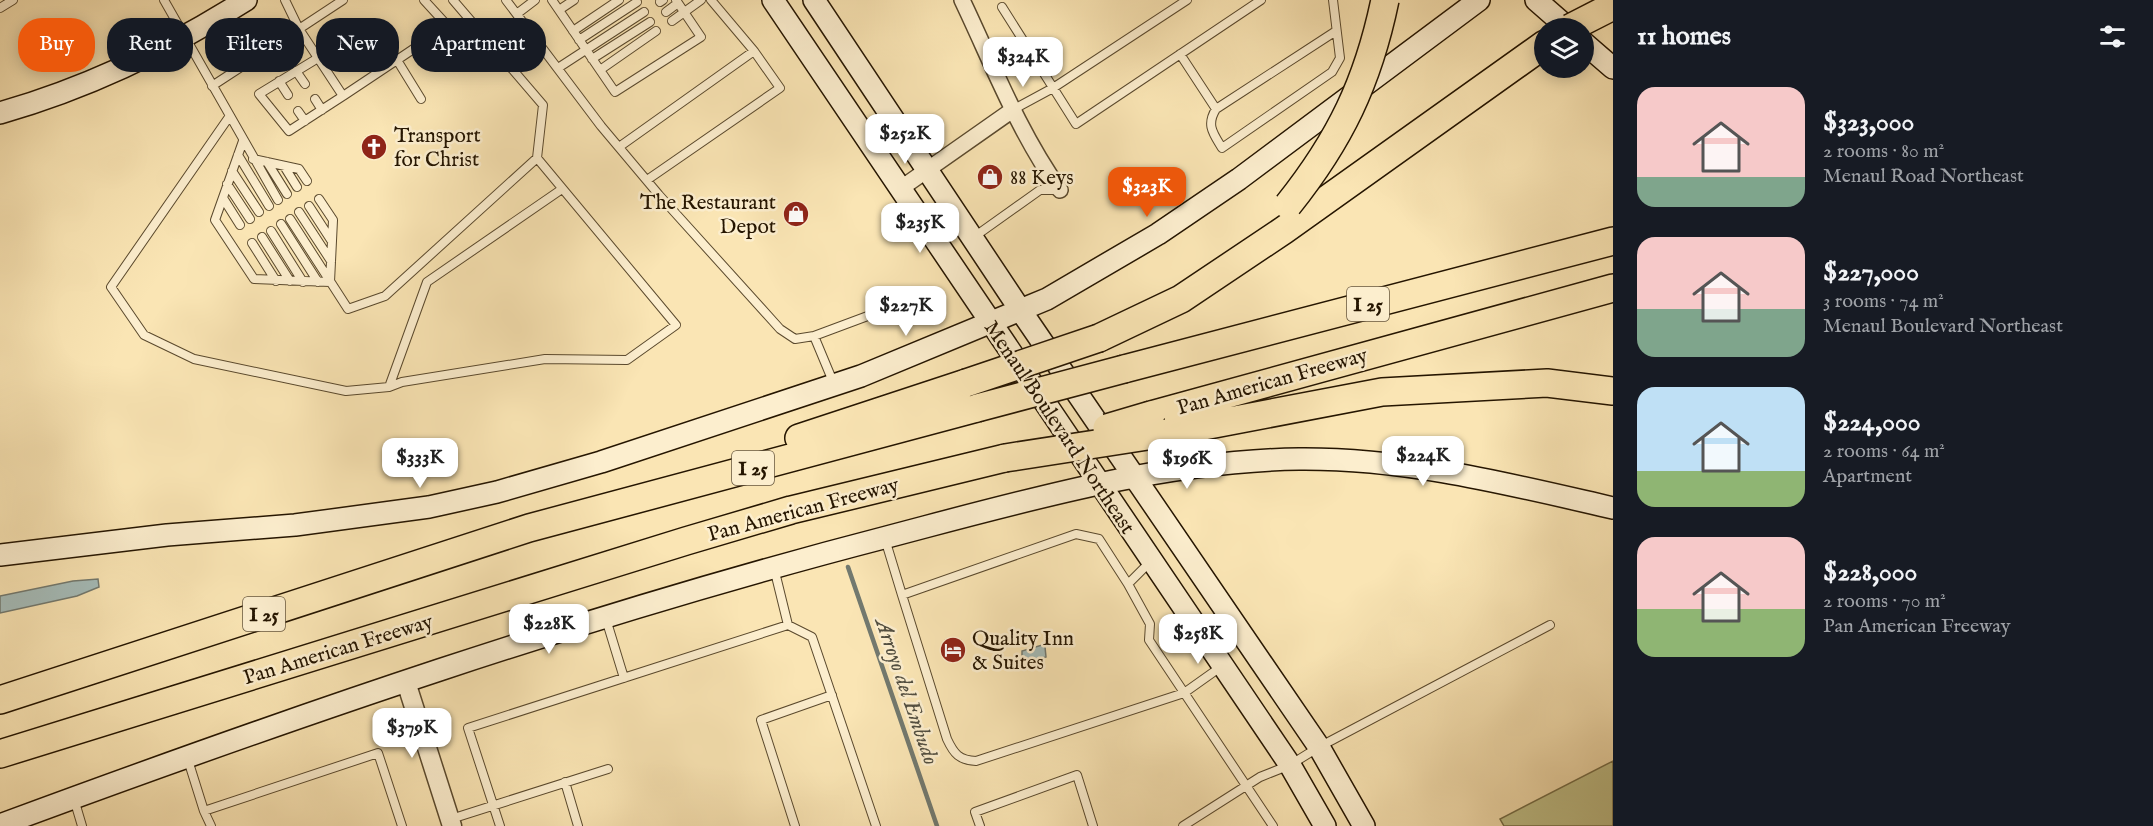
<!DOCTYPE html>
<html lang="en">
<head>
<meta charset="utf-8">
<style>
  :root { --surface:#171b24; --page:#242831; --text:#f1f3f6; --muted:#9ea1a6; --accent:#ea580c }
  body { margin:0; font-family:"IM FELL English",serif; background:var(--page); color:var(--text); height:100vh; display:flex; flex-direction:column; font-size:22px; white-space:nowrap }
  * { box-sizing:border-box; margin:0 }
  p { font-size:20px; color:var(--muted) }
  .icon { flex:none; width:33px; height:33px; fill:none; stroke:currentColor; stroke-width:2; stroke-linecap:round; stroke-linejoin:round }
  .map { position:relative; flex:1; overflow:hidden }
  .panel { display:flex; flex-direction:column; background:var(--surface); width:540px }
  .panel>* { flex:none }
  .banner { position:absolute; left:18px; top:18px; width:570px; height:54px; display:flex; gap:12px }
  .tools { position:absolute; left:1534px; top:18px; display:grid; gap:12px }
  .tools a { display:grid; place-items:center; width:60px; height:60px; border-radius:50%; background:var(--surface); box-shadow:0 3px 15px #0003; font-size:30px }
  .price { position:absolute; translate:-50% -51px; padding:0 14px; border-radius:12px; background:#fff; color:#222; font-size:20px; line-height:39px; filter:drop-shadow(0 2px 3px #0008) }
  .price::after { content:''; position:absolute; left:50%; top:36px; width:18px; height:14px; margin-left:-9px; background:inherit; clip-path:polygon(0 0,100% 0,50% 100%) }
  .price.on { background:var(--accent); color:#fff }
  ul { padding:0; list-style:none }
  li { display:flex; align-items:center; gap:18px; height:150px; padding:0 24px }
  li span { display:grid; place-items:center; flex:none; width:168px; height:120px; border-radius:18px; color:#555 }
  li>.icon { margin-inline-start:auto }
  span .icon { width:72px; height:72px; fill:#fffc; stroke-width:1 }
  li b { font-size:26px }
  h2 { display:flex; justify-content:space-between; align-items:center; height:72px; padding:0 24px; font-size:26px }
  .chip { padding:0 21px; border-radius:24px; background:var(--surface); box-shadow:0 3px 15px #0003; font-size:21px; line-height:54px }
  .chip.on { background:var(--accent); color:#fff }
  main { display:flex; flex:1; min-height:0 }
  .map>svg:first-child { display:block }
</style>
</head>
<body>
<main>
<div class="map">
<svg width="1613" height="826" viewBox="0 0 1613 826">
  <rect width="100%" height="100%" fill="#fae5b4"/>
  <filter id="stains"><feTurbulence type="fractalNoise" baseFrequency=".00333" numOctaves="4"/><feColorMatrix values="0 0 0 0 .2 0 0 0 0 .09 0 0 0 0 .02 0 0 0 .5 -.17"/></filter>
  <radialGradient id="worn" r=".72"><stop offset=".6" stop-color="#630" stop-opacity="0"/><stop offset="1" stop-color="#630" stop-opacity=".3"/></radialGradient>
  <!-- green -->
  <path fill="#c1c38b" stroke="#736c46" stroke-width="1.5" d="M1613,761v65h-109l-4,-7z"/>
  <!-- water -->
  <path fill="#a5bcb9" stroke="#72796f" stroke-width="1.5" d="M98,579l1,8 -22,9 -77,17v-17l73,-15z
    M1042,645l3,2 1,10 -21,6 -3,-2v-10z"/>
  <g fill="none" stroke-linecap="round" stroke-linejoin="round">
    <!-- stream -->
    <path stroke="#72796f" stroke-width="4.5" d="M848,567l89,259"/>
    <!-- service casing -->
    <g stroke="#5a492d" stroke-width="10">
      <path id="service" d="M164,0l114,200
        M285,0l14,29 44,-29
        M424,0l55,60
        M453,0l90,105 -6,53
        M506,0l95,126 58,69 121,134 15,10 19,-3 102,-38
        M552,0l63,92 86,-55 -25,-37
        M660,2l3,-2
        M1002,7l74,117 185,-124
        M0,8l13,-8
        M559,10l15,-10
        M666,12l12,-9
        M518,13l17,-13
        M672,21l29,-21
        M573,31l46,-31
        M579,40l58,-38
        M1180,54l36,55 120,-78
        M318,58l-59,36 30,37 54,-35
        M592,59l58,-37
        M397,60l52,-35
        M558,68l86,-56
        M600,70l56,-39
        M296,71l9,13
        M279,81l9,14
        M212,86l87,-57 44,67 54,-36 24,39
        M315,99l7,11
        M1014,109l39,-21 134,-88
        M1216,109c-10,16 -3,24 6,39l110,-76 8,-14 -7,-58
        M298,111l7,10
        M229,117l-118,170 33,48 50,24 152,32 43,-4 13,-5 143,-23 82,1 49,-35 -139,-167 -152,138 -37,13 -58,-90
        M243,141l-28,79 39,59 76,3
        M619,147l135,-96
        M238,155l31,51
        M253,159l46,10 8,12
        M267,162l20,32
        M284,166l13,21
        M232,171l27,41
        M647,180l133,-92 -26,-37 -43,-51
        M227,184l23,35
        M223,198l17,27
        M319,199l14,21 -3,62
        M309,206l22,34
        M299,212l32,49
        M281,224l37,58
        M271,231l32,51
        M262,237l28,44
        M974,237l66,-47h19
        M252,243l24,38
        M814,336l20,48
        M389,387l38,-105 135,-93
        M885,539l17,56
        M1150,562l-22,22 22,40 -1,16 124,186
        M774,568l14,57
        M1128,584l-29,-45 -23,-5 -174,61 45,144c7,15 12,21 29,22l208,-68 38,-27
        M606,619l18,59
        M188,760l16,51 7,15
        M565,782l13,44
        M74,799l8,27
        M204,811l174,-58 24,73
        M451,819l157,-50
        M500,826l-32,-98 320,-103 24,12 64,189
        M795,826l-34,-106 71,-25
        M980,826l-5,-14 102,-37 16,51
        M1183,826l77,-49 30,-12 29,-18 231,-122"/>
    </g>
    <!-- minor casing -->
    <g stroke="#5a492d" stroke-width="18">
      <path id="minor" d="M962,0c30,63 57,133 98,190
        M900,189l114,-80"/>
    </g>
    <!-- tertiary casing -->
    <g stroke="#5a492d" stroke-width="21">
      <path id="tertiary" d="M406,682l46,144"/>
    </g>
    <!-- secondary casing -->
    <g stroke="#251500" stroke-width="24">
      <path id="secondary" d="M773,0l517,765 35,61
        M814,0l207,311 298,436 45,79
        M1536,0l32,28
        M1584,43l29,25
        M0,113c88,-25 169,-64 246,-113
        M0,555l167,-20 128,-10 134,-18 68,-15 104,-30 260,-86 186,-77 111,-65 81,-55 240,-179
        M0,825c292,-108 586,-210 887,-288 133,-35 273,-76 412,-78 108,-1 209,25 314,49"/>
    </g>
    <!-- motorway casing -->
    <g stroke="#251500" stroke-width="30">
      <path id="motorway" d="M1099,338l82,-39 103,-69 261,-186
        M1124,369l489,-128
        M1151,415l462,-127
        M1167,433l215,-41 165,-9 66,8
        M799,438l167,-55
        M0,700l529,-172 448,-120
        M0,754l686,-213 105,-31 214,-52"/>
    </g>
    <!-- service -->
    <use href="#service" stroke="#fceece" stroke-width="8"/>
    <!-- minor -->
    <use href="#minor" stroke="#fceece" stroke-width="15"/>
    <!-- tertiary -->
    <use href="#tertiary" stroke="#fceece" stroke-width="18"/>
    <!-- secondary -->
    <use href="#secondary" stroke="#fceece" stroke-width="21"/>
    <!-- motorway -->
    <use href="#motorway" stroke="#fae5b4" stroke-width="27"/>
    <!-- motorway-bridge casing -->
    <g stroke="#251500" stroke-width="30" stroke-linecap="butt">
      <path id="motorway-bridge" d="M1570,28l43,-22
        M1288,205c52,-65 80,-123 97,-205
        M966,383l133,-45
        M977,408l147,-39
        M1107,428l44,-13
        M1005,458l162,-25"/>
    </g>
    <!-- motorway-bridge -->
    <use href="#motorway-bridge" stroke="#fae5b4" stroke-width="27"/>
  </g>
  <!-- icons -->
  <defs>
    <g id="church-disc" transform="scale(1.35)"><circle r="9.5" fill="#8f2418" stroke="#fceece"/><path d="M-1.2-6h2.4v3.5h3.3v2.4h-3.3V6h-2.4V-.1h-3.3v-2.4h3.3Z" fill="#fff"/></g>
    <g id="shop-disc" transform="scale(1.35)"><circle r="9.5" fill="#8f2418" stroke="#fceece"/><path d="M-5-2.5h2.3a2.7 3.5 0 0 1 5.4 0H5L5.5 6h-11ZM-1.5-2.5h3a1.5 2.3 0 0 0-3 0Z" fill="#fff"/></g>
    <g id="hotel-disc" transform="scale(1.35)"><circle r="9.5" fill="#8f2418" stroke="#fceece"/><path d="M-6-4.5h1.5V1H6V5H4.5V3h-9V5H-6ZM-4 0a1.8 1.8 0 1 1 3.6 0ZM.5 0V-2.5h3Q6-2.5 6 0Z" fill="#fff"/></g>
  </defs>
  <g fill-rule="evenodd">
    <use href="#church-disc" x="374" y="147"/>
    <use href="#shop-disc" x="990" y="177"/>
    <use href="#shop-disc" x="796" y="214"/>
    <use href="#hotel-disc" x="953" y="650"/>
  </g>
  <g text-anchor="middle" stroke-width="5" stroke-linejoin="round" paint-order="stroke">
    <!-- shield labels -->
    <g fill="#fceece" stroke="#66563e" stroke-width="1.5">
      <rect x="1347" y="287" width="42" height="34" rx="4.5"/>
      <rect x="732" y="451" width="42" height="34" rx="4.5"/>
      <rect x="243" y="597" width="42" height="34" rx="4.5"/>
    </g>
    <g font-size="20" font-weight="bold" fill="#251500">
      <text x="1368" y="311">I 25</text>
      <text x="753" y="475">I 25</text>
      <text x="264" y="621">I 25</text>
    </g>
    <!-- poi labels -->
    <g font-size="21" fill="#251500" stroke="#fceece" text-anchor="start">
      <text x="394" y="142">Transport<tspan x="394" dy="24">for Christ</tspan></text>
      <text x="1010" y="184">88 Keys</text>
      <text x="776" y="209" text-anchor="end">The Restaurant<tspan x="776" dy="24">Depot</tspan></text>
      <text x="972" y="645">Quality Inn<tspan x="972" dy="24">&amp; Suites</tspan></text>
    </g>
    <!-- street labels -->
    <g font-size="21" fill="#251500" stroke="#fceece">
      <text transform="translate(1272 381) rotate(-16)" y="7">Pan American Freeway</text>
      <text transform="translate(1060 427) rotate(56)" y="7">Menaul Boulevard Northeast</text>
      <text transform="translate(803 509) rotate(-15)" y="7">Pan American Freeway</text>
      <text transform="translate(338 649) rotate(-17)" y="7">Pan American Freeway</text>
    </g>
    <!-- water labels -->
    <g font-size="22" font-style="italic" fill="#524f41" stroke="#fceece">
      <text transform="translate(908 691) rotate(71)" y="8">Arroyo del Embudo</text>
    </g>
  </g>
  <rect width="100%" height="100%" filter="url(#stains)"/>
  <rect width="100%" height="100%" fill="url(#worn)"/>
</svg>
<div class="tools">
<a><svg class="icon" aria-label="layers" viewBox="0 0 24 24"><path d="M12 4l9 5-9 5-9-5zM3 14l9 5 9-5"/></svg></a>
</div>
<b class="price" style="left:1023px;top:88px">$324K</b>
<b class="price" style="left:905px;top:165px">$252K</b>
<b class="price on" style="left:1147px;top:218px">$323K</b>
<b class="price" style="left:920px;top:254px">$235K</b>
<b class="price" style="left:906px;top:337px">$227K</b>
<b class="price" style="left:1423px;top:487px">$224K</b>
<b class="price" style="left:420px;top:489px">$333K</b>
<b class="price" style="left:1187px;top:490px">$196K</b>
<b class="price" style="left:549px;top:655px">$228K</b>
<b class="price" style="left:1198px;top:665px">$258K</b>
<b class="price" style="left:412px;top:759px">$379K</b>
<div class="banner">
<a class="chip on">Buy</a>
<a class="chip">Rent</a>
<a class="chip">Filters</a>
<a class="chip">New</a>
<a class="chip">Apartment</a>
</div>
</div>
<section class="panel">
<h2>11 homes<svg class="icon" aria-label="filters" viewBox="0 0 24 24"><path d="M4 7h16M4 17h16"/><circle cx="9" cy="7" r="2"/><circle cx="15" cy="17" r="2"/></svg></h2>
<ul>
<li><span style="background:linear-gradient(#f6c9c9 75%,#7fa58c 0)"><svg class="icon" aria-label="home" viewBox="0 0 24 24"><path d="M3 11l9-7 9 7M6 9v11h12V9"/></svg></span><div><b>$323,000</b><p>2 rooms · 80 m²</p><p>Menaul Road Northeast</p></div></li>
<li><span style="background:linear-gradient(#f6c9c9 60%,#7fa58c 0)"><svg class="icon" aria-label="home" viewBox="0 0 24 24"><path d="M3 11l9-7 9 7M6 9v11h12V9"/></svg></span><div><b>$227,000</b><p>3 rooms · 74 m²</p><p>Menaul Boulevard Northeast</p></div></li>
<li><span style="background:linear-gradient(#bfe0f5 70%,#8fb573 0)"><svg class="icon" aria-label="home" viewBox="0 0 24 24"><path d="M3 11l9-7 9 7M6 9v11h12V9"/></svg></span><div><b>$224,000</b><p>2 rooms · 64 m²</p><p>Apartment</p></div></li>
<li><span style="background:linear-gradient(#f6c9c9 60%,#8fb573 0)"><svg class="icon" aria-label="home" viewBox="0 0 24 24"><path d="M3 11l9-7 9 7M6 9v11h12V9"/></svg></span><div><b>$228,000</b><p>2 rooms · 70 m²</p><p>Pan American Freeway</p></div></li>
</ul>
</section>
</main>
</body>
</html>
